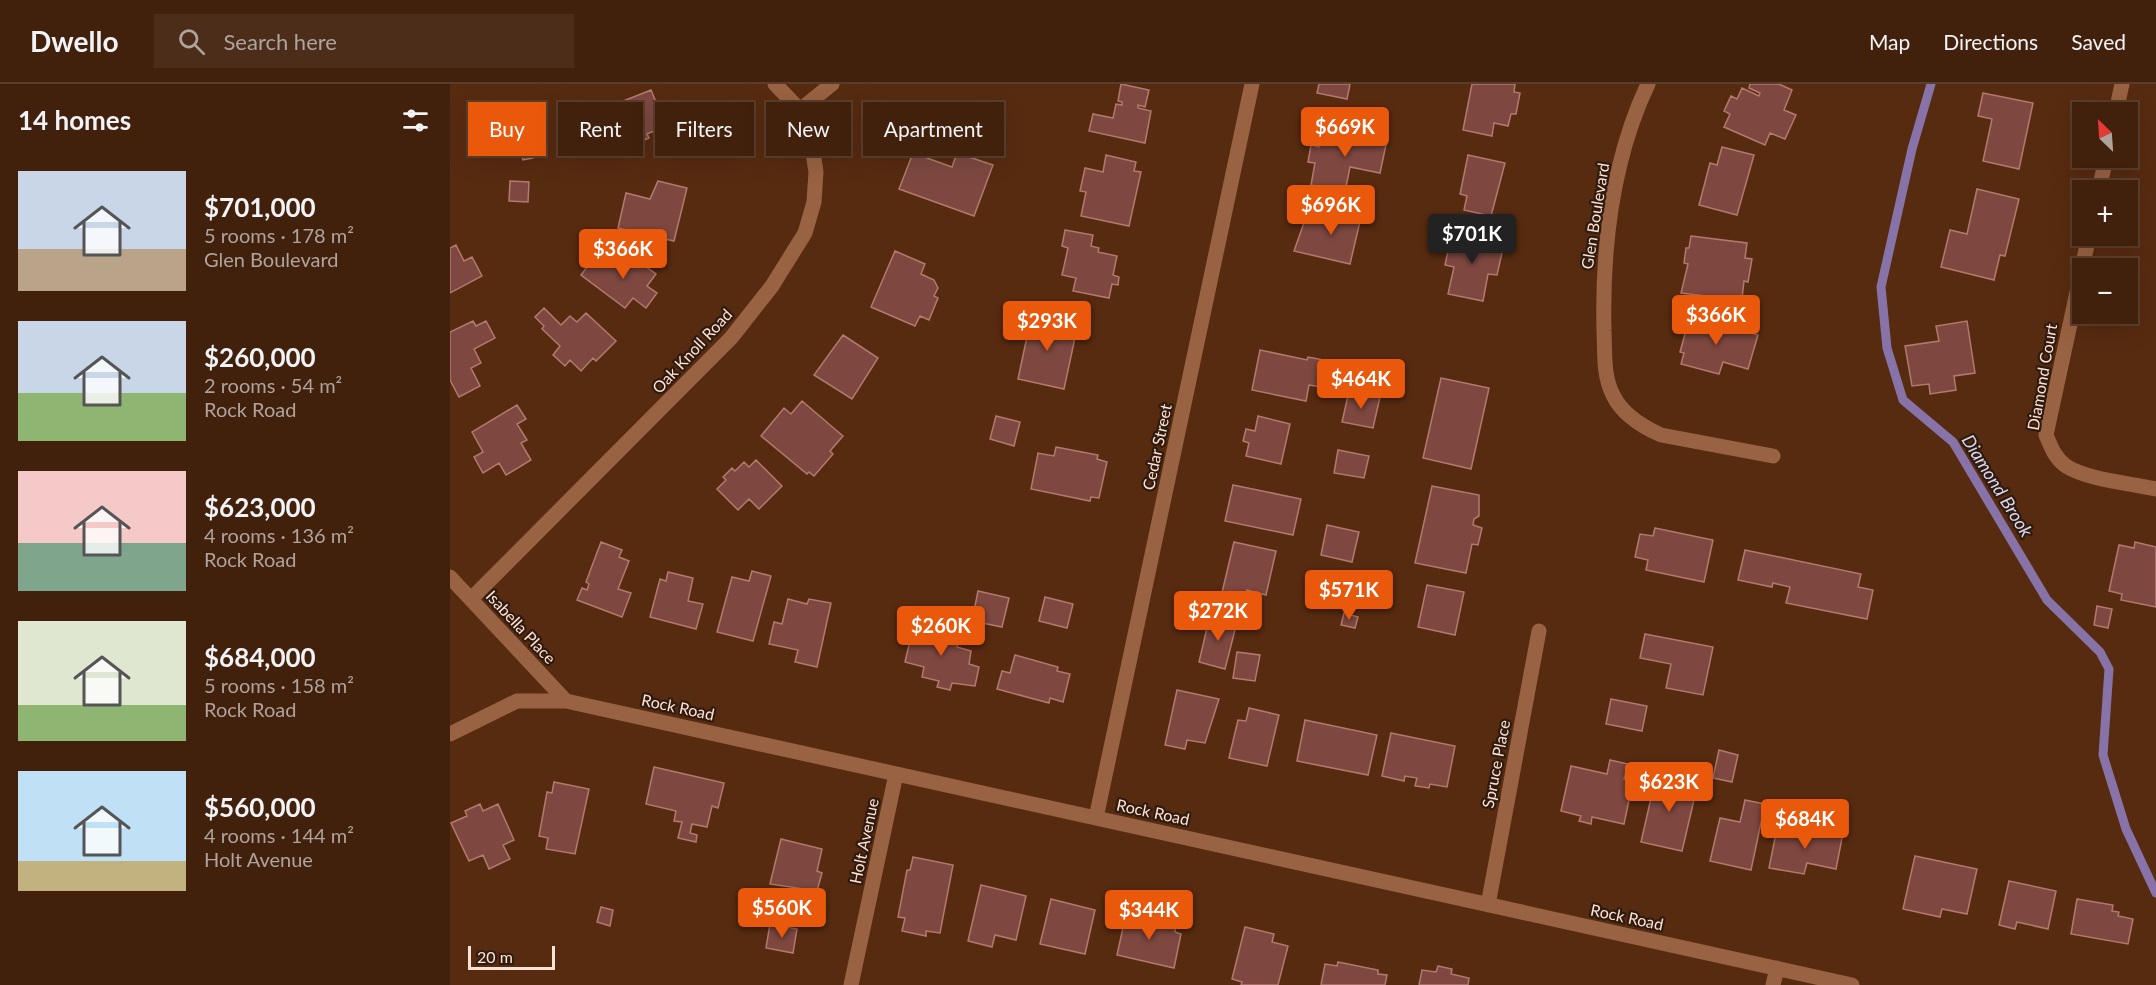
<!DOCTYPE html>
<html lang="en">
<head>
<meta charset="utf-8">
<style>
  :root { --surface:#41200c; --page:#4c2d1a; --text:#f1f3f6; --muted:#aea39d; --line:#5a3e2d; --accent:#ea580c }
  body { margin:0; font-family:Lato,sans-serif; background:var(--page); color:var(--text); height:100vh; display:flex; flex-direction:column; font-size:22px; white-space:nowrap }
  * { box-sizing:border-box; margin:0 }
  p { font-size:20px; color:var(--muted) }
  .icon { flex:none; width:33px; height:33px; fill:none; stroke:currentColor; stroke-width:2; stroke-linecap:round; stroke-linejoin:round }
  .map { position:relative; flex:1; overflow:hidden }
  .sheet { display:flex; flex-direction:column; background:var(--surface); width:450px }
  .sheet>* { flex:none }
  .hud { position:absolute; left:18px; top:18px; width:570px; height:54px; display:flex; gap:12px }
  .needle { width:39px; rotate:335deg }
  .controls { position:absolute; left:1622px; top:18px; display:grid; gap:12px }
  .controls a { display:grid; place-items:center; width:66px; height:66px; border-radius:0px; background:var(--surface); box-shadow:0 6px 24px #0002,0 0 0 2px var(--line); font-size:30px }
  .scale { position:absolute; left:18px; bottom:15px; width:87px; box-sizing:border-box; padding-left:6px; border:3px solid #ffe2d3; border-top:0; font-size:16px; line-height:21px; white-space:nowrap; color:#ffe2d3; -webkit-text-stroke:4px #2f1b0f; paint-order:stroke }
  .price { position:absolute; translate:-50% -51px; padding:0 14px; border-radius:6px; background:var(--accent); color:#fff; font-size:20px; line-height:39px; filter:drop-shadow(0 2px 3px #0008) }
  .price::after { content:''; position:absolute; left:50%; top:36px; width:18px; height:14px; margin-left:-9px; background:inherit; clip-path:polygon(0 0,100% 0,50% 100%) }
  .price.selected { background:#222; color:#fff }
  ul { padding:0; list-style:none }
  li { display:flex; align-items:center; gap:18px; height:150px; padding:0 18px }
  li span { display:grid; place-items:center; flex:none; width:168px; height:120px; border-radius:0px; color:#555 }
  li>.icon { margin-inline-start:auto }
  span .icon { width:72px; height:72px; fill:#fffc; stroke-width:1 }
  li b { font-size:26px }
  h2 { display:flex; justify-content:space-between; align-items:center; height:72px; padding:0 18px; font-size:26px }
  .chip { padding:0 21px; border-radius:0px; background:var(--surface); box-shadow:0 6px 24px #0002,0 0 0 2px var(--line); font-size:21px; line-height:54px }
  .chip.selected { background:var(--accent); color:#fff }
  header { display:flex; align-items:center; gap:36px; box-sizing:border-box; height:84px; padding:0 30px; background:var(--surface); border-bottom:2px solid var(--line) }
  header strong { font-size:28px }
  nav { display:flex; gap:33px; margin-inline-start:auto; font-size:21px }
  .search { width:420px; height:54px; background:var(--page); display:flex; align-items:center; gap:15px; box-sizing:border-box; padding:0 21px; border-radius:0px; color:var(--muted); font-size:22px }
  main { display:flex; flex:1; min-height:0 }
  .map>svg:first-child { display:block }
</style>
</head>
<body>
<header>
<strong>Dwello</strong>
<div class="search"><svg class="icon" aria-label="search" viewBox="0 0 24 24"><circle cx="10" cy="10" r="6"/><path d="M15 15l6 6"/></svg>Search here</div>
<nav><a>Map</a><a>Directions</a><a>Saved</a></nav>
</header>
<main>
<section class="sheet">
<h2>14 homes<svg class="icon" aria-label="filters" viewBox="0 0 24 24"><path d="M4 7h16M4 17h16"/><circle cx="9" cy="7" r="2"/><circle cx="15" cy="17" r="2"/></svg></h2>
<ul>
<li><span style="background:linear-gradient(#c9d6e8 65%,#b9a48a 0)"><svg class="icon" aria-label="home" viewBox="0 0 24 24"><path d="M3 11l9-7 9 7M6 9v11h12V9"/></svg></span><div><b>$701,000</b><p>5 rooms · 178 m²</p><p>Glen Boulevard</p></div></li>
<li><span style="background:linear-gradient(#c9d6e8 60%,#8fb573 0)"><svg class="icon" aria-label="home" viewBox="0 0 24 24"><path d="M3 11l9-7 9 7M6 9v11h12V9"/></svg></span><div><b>$260,000</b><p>2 rooms · 54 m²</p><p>Rock Road</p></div></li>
<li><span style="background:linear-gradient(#f6c9c9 60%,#7fa58c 0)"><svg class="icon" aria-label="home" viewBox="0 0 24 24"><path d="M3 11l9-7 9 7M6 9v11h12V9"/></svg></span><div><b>$623,000</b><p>4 rooms · 136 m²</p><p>Rock Road</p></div></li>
<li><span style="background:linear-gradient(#dfe7d0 70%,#8fb573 0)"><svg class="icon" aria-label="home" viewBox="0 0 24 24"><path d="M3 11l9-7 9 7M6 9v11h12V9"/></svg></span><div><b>$684,000</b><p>5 rooms · 158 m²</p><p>Rock Road</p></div></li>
<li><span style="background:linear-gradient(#bfe0f5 75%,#c2b280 0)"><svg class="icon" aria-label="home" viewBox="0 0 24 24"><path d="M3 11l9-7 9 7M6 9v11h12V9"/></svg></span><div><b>$560,000</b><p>4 rooms · 144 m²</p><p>Holt Avenue</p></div></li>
</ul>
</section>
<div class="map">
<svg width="1706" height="901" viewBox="0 0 1706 901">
  <rect width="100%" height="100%" fill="#572b10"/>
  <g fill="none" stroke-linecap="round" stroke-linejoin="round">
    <!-- stream -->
    <path stroke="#8773a7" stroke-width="9" d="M1481,0l-19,65 -31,138 6,61 16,52 50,42 94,158 53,52 9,17 -6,86 23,74 30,64"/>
  </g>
  <!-- building -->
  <path fill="#7e4840" stroke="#b3796f" stroke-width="1.5" d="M671,0l28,6 -4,17 -7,-2v3l13,3 -6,32 -56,-12 4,-17 20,4 3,-14 6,1v-3l-4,-1z
    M869,0h31l-3,15 -30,-6z
    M1022,0h43l-1,8 6,1 -4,21h-5l-3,12 -14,-3 -2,13 -29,-6z
    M1300,0h29l13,6 -8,20 12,5 -11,24 -15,-6 -5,12 -41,-18 6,-13 -6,-3 7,-15 6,3 5,-11 17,8 1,-3 -11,-5z
    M201,6l7,17 8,-3 7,19 -26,11 2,4 -16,7 -2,-5 -18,7 -15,-36z
    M1533,9l50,10 -14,66 -36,-8 9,-42 -14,-3z
    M881,45l56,11 -7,33 -30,-6 -5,25 -34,-7 4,-22 -7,-1 3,-17 8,2 2,-10 8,2z
    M81,63l2,11 -10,2 -3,-11z
    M1272,63l32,8 -17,60 -38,-10 11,-42 7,2z
    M463,69l39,14 5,-14 36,12 -19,51 -75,-27z
    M656,71l30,7 -2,9 7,1 -12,54 -48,-10 5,-24 -6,-1 5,-23 18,4z
    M1018,71l37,8 -14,53 -27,-6 3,-14 -7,-2z
    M60,97l19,1 -1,20 -19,-1z
    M208,97l29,7 -13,53 -56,-13 8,-35 24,6z
    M1527,105l42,10 -14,57 -5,-1 -6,25 -53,-13 9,-37 17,4z
    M885,123l27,6 -12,51 -56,-13 12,-34 26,5z
    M615,146l28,5 -2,11 8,2 -1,4 19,4 -4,19 6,2 -1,8 -6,-1 -3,14 -36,-7 3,-13 -14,-3 6,-27 -6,-2z
    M1002,148l52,12 -7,31 -9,-1 -5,27 -35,-7 6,-27 -9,-2z
    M1241,152l56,7 -2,15 7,1 -4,23 -4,-1 -3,26 -28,-4 1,-6 -33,-4 7,-29 -4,-1 2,-15h3z
    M6,161l8,16 8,-4 10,19 -32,17v-45z
    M174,167l32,23 -9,12 10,7 -11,15 -13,-10 -8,10 -44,-33 11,-15 10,7 7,-9 6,5z
    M445,167l30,13 -4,10 13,6 4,8 -4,8 4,2 -9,22 -9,-4 -5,10 -44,-19z
    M94,224l17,17 9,-9 7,6 9,-9 30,28 -20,20 -3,-3 -12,13 -11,-11 -5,6 -12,-11 7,-9 -18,-17 2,-3 -9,-9z
    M582,229l27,6 -1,5 19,4 -13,61 -46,-10z
    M1240,232l68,19 -10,34 -25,-7 -4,12 -38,-10 3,-11 -4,-1z
    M23,237l3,5 10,-5 9,17 -21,11 7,14 -10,5 9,18 -21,11 -9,-17v-48z
    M1517,237l8,52 -21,3 2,14 -26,4 -1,-10 -17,2 -7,-40 34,-5 -3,-15z
    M393,251l35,23 -26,41 -38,-24z
    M810,266l47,10 1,-3 27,5 -4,17 -8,-2 -2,10 -12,-2 -3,16 -54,-11z
    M991,294l48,10 -18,81 -48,-11z
    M899,307l31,6 -7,31 -31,-6z
    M352,317l41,35 -13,15 3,3 -19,22 -5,-4 -2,2 -46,-38 23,-28 7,6z
    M67,321l9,14 -9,5 10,16 -6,3 10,17 -25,15 -7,-12 -16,10 -9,-16 9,-5 -11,-20z
    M546,332l24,6 -6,24 -24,-7z
    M808,332l32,8 -9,40 -35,-8 3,-13 -6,-2 3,-12 9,2z
    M606,363l42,8 -1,4 10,3 -8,36 -8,-1 -1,4 -59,-12 7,-36 16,3z
    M888,366l31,6 -5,22 -30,-5z
    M306,376l26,26 -23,23 -10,-10 -11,11 -21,-21 9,-9 -3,-3 9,-9 3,3 9,-9 5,5z
    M783,401l68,14 -8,36 -68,-14z
    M982,402l47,9v21l-5,3 -1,6 9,3 -4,17 -6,-1 -6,29 -51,-10z
    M877,441l32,7 -7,30 -31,-7z
    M1205,444l58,12 -9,42 -58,-12 2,-10 -13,-3 5,-23 13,2z
    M151,458l21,8 -3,7 10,4 -11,28 13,4 -9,24 -45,-17 5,-12 5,2 2,-6 -3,-2z
    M784,458l42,9 -10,44 -19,-5 -2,12 -24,-5z
    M1685,458l21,5v60l-35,-7 1,-6 -13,-3 10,-46 15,3z
    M1295,466l116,24 -3,13 15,3 -6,29 -81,-16 4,-16 -17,-4 -1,4 -34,-7z
    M302,487l19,5 -18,65 -36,-9 15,-55 17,4z
    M218,488l25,6 -5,23 15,3 -7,25 -46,-12 10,-38 6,2z
    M977,501l37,7 -9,43 -37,-8z
    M528,507l31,7 -7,29 -30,-6z
    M595,513l28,7 -6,24 -28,-7z
    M338,515l19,5 2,-5 22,4 -14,64 -22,-5 3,-12 -29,-6 5,-22 8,2z
    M1647,522l15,3 -4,19 -14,-3z
    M894,529l14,4 -3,11 -14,-3z
    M760,531l27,7 -12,47 -26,-7z
    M464,539l34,8 -1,3 12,3 -2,10 14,4 -2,13 10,3 -4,19 -23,-3 -2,7 -13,-3 2,-6 -17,-4 2,-10 -19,-5z
    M1195,550l68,13 -10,48 -37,-7 5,-24 -31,-6z
    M787,568l23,3 -5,26 -22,-3z
    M565,571l43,12 -1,4 13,3 -7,28 -13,-4 -1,5 -52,-14 5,-18 8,2z
    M727,606l42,9 -14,44 -18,-3 -2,9 -20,-4z
    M1161,615l36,7 -5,25 -36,-7z
    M799,624l30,7 -12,51 -38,-8 9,-38 8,1z
    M855,636l72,15 -9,40 -71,-14z
    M941,649l64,13 -8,41 -17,-3 -1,4 -14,-2 2,-8 -12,-2 -1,5 -22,-5z
    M1269,666l19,5 -6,27 -19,-4z
    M1160,676l18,4 -4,15 9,2 -9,43 -32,-7 -1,7 -12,-3 2,-5 -20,-5 10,-45 36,8z
    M204,683l70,16 -6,25 -6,-2 -5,21 -15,-3 -2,9 7,2 -1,7 -18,-4 4,-16 -8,-1 2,-10 -30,-7z
    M1207,688l14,3 -1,6 27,6 -15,64 -41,-9z
    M104,698l35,7 -14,65 -29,-5 2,-11 -9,-2 8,-44 5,1z
    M1295,716l20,4 -14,66 -41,-9 10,-43 20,4z
    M30,720l3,7 15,-7 16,36 -11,5 7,14 -21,10 -6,-14 -14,6 -18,-38 16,-7 -2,-5z
    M1362,743l31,6 -7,36 -29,-6 -3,11 -35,-6 8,-40 34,6z
    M331,755l41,10 -5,22 5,2 -5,18 -47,-7z
    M1465,772l62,13 -10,45 -25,-5 -2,8 -37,-8z
    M463,773l40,8 -13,68 -14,-2v5l-24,-5 3,-13 -7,-1 9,-47h3z
    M1559,797l47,10 -8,38 -31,-7 -2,7 -16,-4z
    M531,801l45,11 -10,44 -21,-5 -3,12 -24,-6z
    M601,815l44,11 -10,44 -45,-10z
    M1627,815l36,6 -1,6 7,1 -1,4 15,3 -5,25 -57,-10z
    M151,823l12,3 -3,16 -13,-4z
    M676,830l50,11 -1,7 6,2 -7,34 -57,-13z
    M320,840l27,5 -4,24 -27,-5z
    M795,843l29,7 -2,8 16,4 -10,39h-37l1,-3 -10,-3z
    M888,878l40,8v4l9,1 -2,10h-64l4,-21 12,2z
    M988,882l14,3 -1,5 18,4 -1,7h-49l3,-15 14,2z"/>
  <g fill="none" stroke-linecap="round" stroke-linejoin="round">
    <!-- minor -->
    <path stroke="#996242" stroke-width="15" d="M1198,0c-36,76 -46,164 -44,247 1,21 -1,45 9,64 9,19 30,32 48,40l112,21
      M350,26l32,-26
      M1666,28l6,-28
      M1649,106l7,-32
      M1632,184l7,-32
      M1632,185l-36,166c5,12 9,23 20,31 22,14 64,17 90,23
      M0,493l116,124
      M21,515l260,-261 41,-52 33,-53 9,-31 2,-30 -5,-32 -11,-30 -25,-26
      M0,650l67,-33h49l1286,284
      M646,734l156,-734
      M1038,821l51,-274
      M401,901l45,-211
      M1323,901l4,-17"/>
  </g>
  <g text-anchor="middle" stroke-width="4.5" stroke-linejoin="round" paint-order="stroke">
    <!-- street labels -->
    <g font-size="16" fill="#ffe2d3" stroke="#2f1b0f">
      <text transform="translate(1145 132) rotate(-81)" y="6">Glen Boulevard</text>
      <text transform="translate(242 267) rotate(-47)" y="6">Oak Knoll Road</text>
      <text transform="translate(1592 293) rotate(-80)" y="6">Diamond Court</text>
      <text transform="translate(707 363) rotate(-78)" y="6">Cedar Street</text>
      <text transform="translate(71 543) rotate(47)" y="6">Isabella Place</text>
      <text transform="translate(228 623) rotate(12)" y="6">Rock Road</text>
      <text transform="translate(1046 680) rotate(-79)" y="6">Spruce Place</text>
      <text transform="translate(703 728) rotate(12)" y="6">Rock Road</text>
      <text transform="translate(414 757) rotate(-78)" y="6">Holt Avenue</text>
      <text transform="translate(1177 833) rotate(12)" y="6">Rock Road</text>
    </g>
    <!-- water labels -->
    <g font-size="18" font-style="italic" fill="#dbd9f1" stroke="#2f1b0f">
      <text transform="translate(1547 402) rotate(58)" y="6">Diamond Brook</text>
    </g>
  </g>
</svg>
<div class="controls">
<a><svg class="needle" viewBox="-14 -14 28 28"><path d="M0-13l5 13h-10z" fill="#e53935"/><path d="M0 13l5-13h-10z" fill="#aea39d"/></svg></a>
<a>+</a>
<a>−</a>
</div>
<div class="scale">20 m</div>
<b class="price" style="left:895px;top:74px">$669K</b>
<b class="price" style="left:881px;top:152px">$696K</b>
<b class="price selected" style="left:1022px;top:181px">$701K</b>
<b class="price" style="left:173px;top:196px">$366K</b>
<b class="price" style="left:1266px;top:262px">$366K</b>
<b class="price" style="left:597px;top:268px">$293K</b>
<b class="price" style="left:911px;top:326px">$464K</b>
<b class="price" style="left:899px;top:537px">$571K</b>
<b class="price" style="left:768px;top:558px">$272K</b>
<b class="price" style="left:491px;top:573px">$260K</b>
<b class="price" style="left:1219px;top:729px">$623K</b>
<b class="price" style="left:1355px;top:766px">$684K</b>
<b class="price" style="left:332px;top:855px">$560K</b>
<b class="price" style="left:699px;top:857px">$344K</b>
<div class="hud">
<a class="chip selected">Buy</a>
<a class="chip">Rent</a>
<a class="chip">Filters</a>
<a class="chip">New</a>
<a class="chip">Apartment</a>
</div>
</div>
</main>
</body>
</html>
